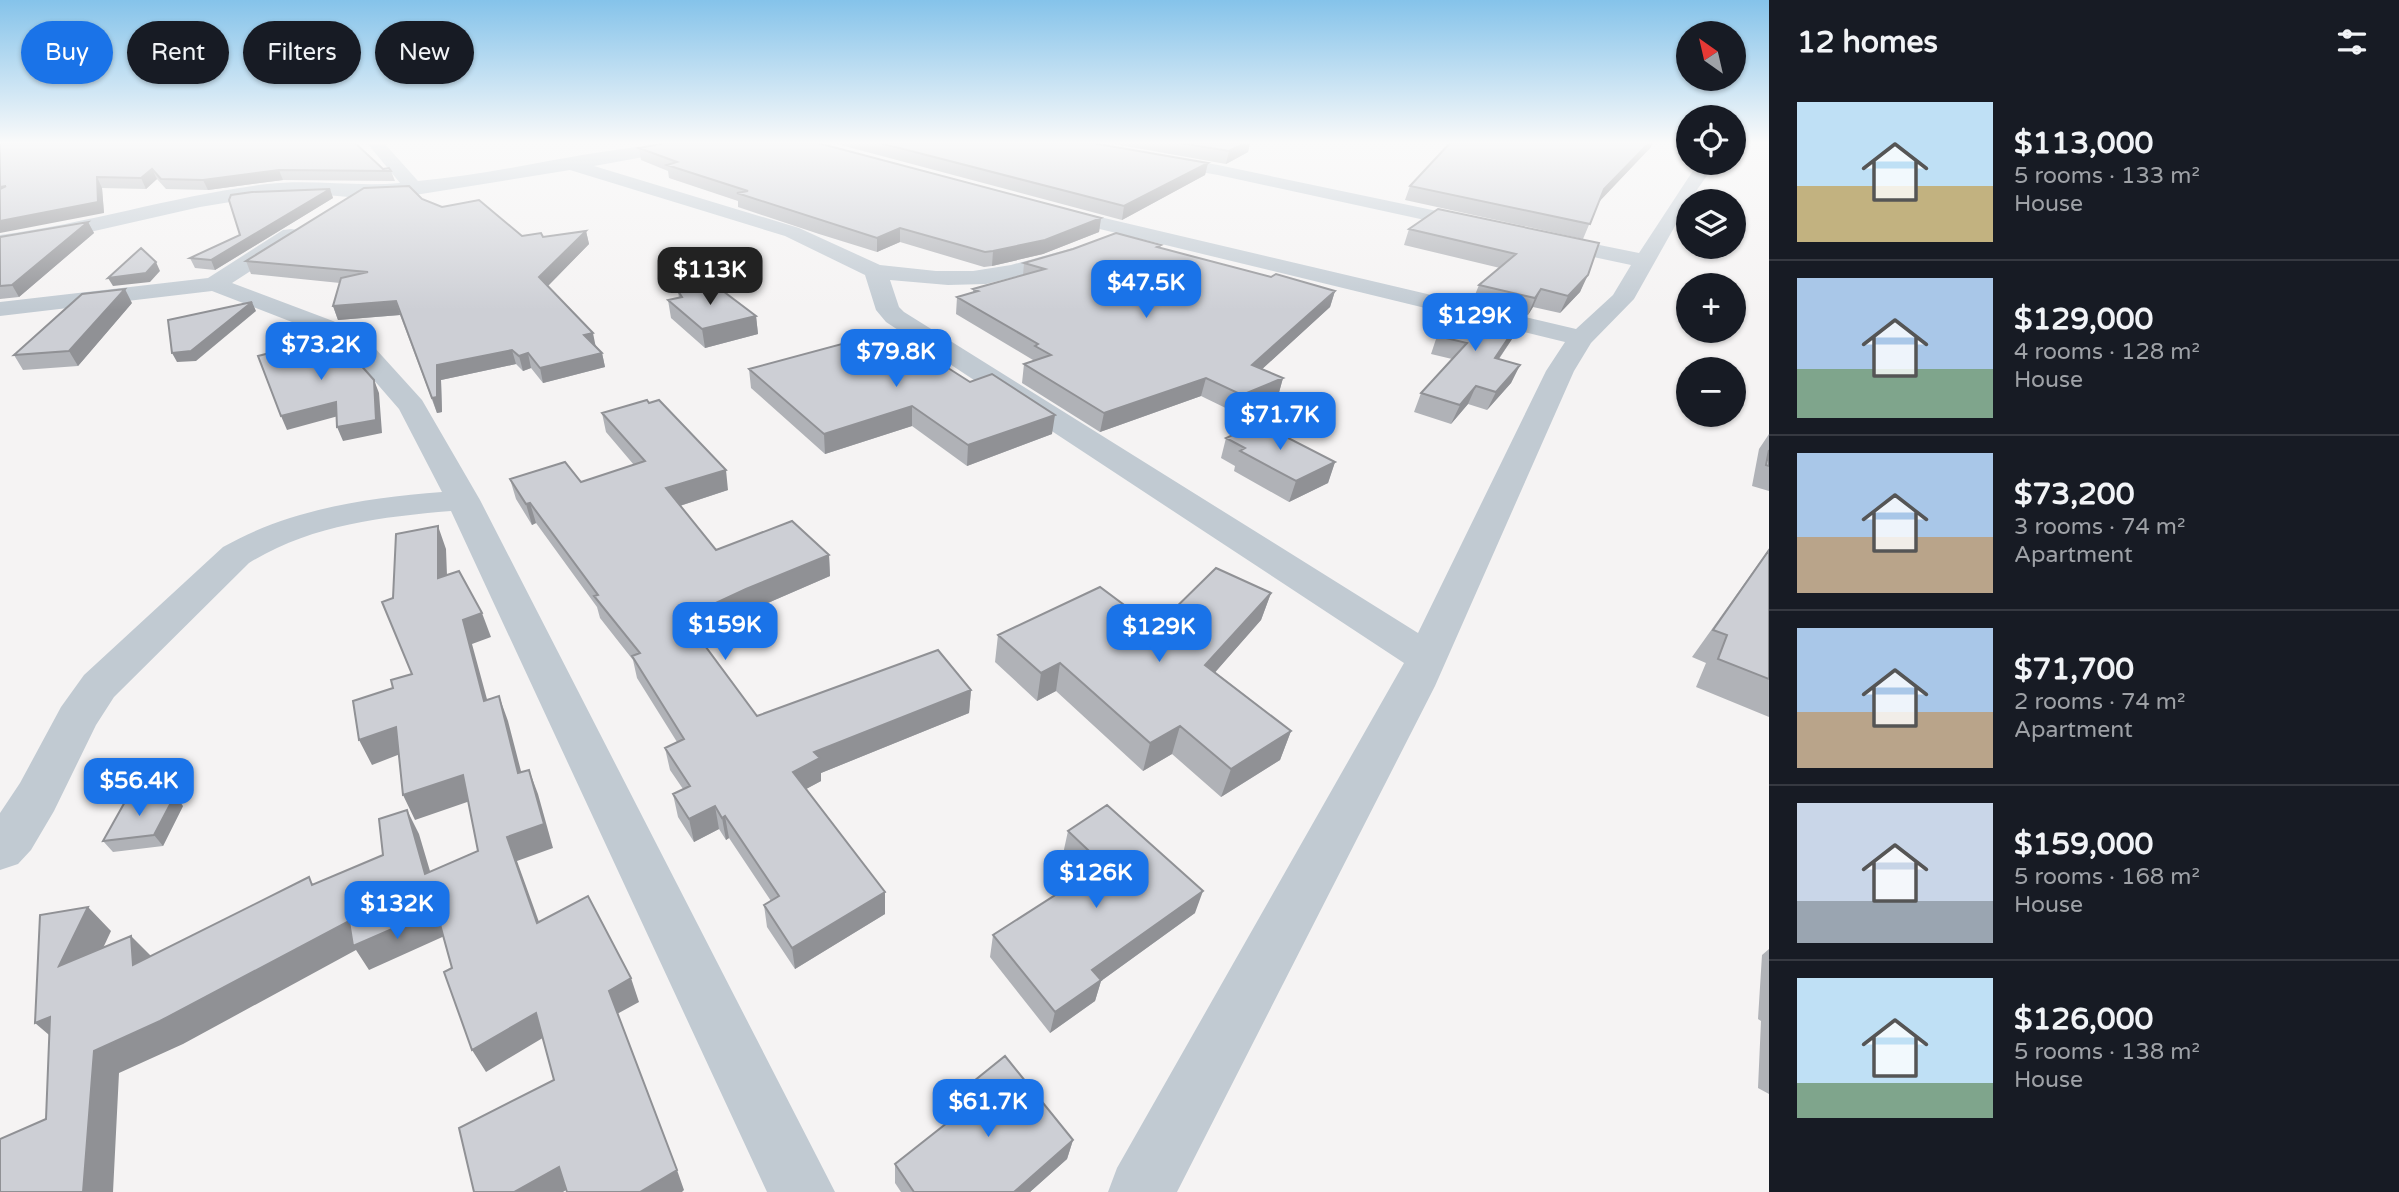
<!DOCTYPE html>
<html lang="en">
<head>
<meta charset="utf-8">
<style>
  :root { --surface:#171b24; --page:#20242c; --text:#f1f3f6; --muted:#9ea1a6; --line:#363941; --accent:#1a73e8 }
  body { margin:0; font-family:"Varela Round",sans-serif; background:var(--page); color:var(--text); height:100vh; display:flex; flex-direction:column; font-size:26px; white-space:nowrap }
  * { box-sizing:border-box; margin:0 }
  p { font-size:23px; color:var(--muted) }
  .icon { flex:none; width:38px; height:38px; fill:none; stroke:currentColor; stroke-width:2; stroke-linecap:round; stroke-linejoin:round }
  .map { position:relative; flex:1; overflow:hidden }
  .drawer { display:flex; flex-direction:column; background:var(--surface); width:630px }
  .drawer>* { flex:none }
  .hud { position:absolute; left:21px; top:21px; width:665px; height:63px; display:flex; gap:14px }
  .needle { width:46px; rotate:326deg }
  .buttons { position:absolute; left:1676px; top:21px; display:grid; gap:14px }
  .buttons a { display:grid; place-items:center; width:70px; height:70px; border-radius:50%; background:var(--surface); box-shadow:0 2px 5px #0004; font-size:35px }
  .price { position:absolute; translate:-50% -60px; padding:0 16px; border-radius:14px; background:var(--accent); color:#fff; font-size:23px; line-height:46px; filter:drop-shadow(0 2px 4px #0008) }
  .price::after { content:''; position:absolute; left:50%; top:42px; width:21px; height:16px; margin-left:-10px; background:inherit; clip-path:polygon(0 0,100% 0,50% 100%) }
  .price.selected { background:#222; color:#fff }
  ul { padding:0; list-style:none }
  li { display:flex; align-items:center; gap:21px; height:175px; padding:0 28px }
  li+li { border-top:2px solid var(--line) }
  li span { display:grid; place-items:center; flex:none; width:196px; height:140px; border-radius:0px; color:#555 }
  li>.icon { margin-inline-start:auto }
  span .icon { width:84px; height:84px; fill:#fffc; stroke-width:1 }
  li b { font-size:30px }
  h2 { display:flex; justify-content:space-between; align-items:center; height:84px; padding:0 28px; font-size:30px }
  .pill { padding:0 24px; border-radius:32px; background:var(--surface); box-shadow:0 2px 5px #0004; font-size:24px; line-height:63px }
  .pill.selected { background:var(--accent); color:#fff }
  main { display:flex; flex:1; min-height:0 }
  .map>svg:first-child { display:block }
</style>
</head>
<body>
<main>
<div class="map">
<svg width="1769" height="1192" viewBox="0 0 1769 1192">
  <rect width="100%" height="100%" fill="#f5f3f3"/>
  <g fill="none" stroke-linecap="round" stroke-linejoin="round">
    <!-- minor -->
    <path fill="#c1cad2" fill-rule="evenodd" d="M367,143h17l34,38c94,-8 190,-38 283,-38l-8,5 -99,18 205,62 81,37 56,6h37l38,-6 62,-17 8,2 3,5 -3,5 -95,24 -38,1 -58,-5 9,27 5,5 514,321 128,-262 19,-29 -523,-127 -3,-4 3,-4 7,-2 527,124 37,-34 18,-30 -94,-20 -3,-5 3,-5 8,-1 94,19 59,-90h18l-27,38 -55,98 -43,44 -17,28 -139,315 -258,506h-69l9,-24 287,-505 -518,-341 -10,-12 -11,-35 -80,-39 -215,-66 -155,25 -55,3 -45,-4 -48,2 -67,11 -132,30 -68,10v-12c90,-12 177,-40 267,-51 44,-5 88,3 133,-1z
      M1055,143h38l125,22 262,55 7,2 3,4 -3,4 -7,2 -262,-57 -155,-27z
      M291,229l8,1 3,5 -3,5 -67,43 101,38 31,15 58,64 58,100 355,692h-68l-316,-681c-71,6 -140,14 -202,52l-135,134 -18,28 -42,86 -23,39 -13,14 -18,6v-57l20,-30 41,-76 23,-32 139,-128c67,-38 143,-49 219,-55l-43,-83 -53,-61 -31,-17 -103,-40 -212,25v-14l208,-24 75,-48z"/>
  </g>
  <!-- wall -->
  <path fill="#b0b2b7" d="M0,143l383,26 8,2 4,10 -112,-1 -75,10 -42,-1 -9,-10 -11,10 -44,-1 2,25z
    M833,143h259l116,20 -3,12 -83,45z
    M1108,143h142l-2,9 -22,12z
    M1651,147l-52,54 -16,38 -178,-39 5,-14z
    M639,148l462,70 -2,14 -56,22 -51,12 -8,1 -84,-25 -23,10 -58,-18 -81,-27v-6l-69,-23 -1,-7 -27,-11z
    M330,189l3,9 -118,72 -20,-2 -5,-10 50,-23z
    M422,199l20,8 80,29 21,1 43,-6 3,13 -41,42 54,67 3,14 -62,16 -12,-15 -8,3 -7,-7 -75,16 1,32 -5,1 -37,-98 -62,5 -5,-14 7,-23 -89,-9 -5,-13z
    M88,222l6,11 -75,64 -19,2v-62z
    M1409,229l190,14 -19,49 -20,21 -27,-6 -5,8 -56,-13 7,-17 21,-17 -96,-23z
    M1161,245l-1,3 111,29 64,14 -5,16 -68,62 21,9 -5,18 -40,18 -37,-18 -101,36 -78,-49 2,-19 9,-3v-1l-77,-46 1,-17 16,-5v-3l50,-14 1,-12z
    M678,291l78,25 2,18 -53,14 -34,-30 -3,-18 11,-2z
    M132,303l-54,63 -55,4 -9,-15z
    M1516,333l-17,26 21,6 -9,18 -24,27 -19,-6 -17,20 -37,-12 7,-19 31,-34 -21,-5 6,-18z
    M749,369l221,13 82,52 -85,32 -55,-40 -87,28 -74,-66z
    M602,413l126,77 -48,16 36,44 113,5 1,21 -81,35 -52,24 60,81 214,-26 -2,23 -148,60v8l-15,8 79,103v22l-90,55 -28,-42 -3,-22 7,-4 -42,-63 -3,2 -7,-11 -25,13 -16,-25 -5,-23 10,-5 -13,-19 -5,-22 12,-6 -40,-64 -4,-18 -33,-42 -3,-11 -61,-84 -4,2 -16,-26 -6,-20 71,3 53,-17 -28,-33z
    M1769,434v57l-17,-5 7,-37z
    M1226,438l109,24 -7,21 -39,19 -55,-31 1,-5 -14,-8z
    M1769,549v168l-73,-30 10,-24 -14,-6z
    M1271,593l-10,27 -46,52 76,59 -11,29 -59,37 -49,-43 -29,17 -87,-80 -19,10 -42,-39 3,-27 157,-7z
    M183,806l-20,40 -50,6 -10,-11z
    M1068,831l127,82 -94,68 -6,20 -45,32 -60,-76 3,-22 81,-52 -2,-2 4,-15 -13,-12z
    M1769,949v145l-11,-6 3,-67 -3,-2 4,-64z
    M948,1102l125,38 -6,19 -37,33h-129l-6,-9v-19l52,-41 -1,-1z"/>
  <!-- shaded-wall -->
  <path fill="#909195" d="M1245,143h5l-2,9 -22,12 3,-13z
    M1649,143h4l-2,4 -53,56 6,-14z
    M1208,163l-3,12 -83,45 2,-14z
    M152,169l5,10 -11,10 -5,-11z
    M279,170l4,10 -75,10 -5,-10z
    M97,177l5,11 2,25 -104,20v-12z
    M330,189l3,9 -118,72 -4,-10z
    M1101,218l-2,14 -56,22 -51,12 1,-15z
    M88,222l6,11 -75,64 -7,-12z
    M900,228v14l-23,10v-14z
    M586,231l3,13 -46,47 -4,-14z
    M156,262l4,9 -10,11 -37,4 -5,-8z
    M1588,275l-8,17 -20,21 8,-17z
    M125,289l7,14 -54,63 -9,-15z
    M1541,289l-8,18 -5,8 7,-17z
    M1335,291l-5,16 -83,76 5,-18z
    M396,301l4,14 -62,5 -5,-14z
    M252,302l4,9 -60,50 -19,1 -5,-9z
    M756,316l2,18 -53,14 -3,-19z
    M1523,316l-7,17 -29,43 8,-18z
    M593,333l3,15 -12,-13z
    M512,350l4,14 -75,16 1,32 -5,1 -5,-15 5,-33z
    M528,353l3,15 -8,3 -4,-15z
    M602,353l3,14 -62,16 -3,-15z
    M1520,365l-9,18 -24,27 9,-18z
    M1206,378l-5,18 -101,36 4,-19z
    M1283,378l-5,18 -40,18 4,-19z
    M374,380l5,13 3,40 -39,8 -6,-14z
    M1476,386l-8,18 -17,20 9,-19z
    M336,402l6,13 -55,15 -6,-14z
    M912,406v20l-87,28 -1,-20z
    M1055,415l-3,19 -85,32 1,-21z
    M1335,462l-7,21 -39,19 7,-21z
    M726,470l2,20 -58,19 -4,-21z
    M530,503l6,20 -4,2 -6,-21z
    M438,526l8,23 2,53 -10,-24z
    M829,555l1,21 -81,35 -52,24 -11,-15 6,-6 54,-25z
    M1271,593l-10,27 -64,73 8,-28z
    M482,613l9,24 -19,7 22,81 -10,-24 -21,-81z
    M1060,663l-4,28 -19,10 4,-28z
    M971,690l-2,23 -148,60v8l-26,14 -2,-23 21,-20z
    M499,696l9,25 20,77 -10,-25z
    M1180,726l-8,28 -29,17 7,-28z
    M396,727l12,24 -36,14 -13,-25z
    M1291,731l-11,29 -59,37 10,-28z
    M529,770l9,24 15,54 -36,13 31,86 -11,-24 -30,-86z
    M463,775l10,25 -58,20 -12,-25z
    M175,795l8,11 -20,40 -9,-11z
    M715,806l4,23 -25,13 -5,-23z
    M407,810l12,24 19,64 -13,-24z
    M725,816l4,22 -3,2 -4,-22z
    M1203,891l-8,22 -94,68 -6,20 -45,32 5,-21 37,-42z
    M885,892v22l-90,55 -3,-21z
    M88,907l23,24 -27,58 -25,-23z
    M436,910l13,24 -80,36 -13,-20 -173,94 -64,29 -6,119h-30l11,-141 255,-130z
    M131,936l23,23 -21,6z
    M631,978l8,24 -22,12 -8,-23z
    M536,1013l10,23 -60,36 -14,-22z
    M50,1017l12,29 -27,-23z
    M1073,1140l-6,19 -37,33h-16z
    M559,1167l12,20 -8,5h-49z
    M677,1170l7,20 -2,2h-42z"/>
  <!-- building -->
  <path fill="#cdcfd5" stroke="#909195" stroke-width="2" d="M0,143h355l28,26 6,-1 2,3 -112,-1 -76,10 -42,-1 -9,-10 -11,9 -44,-1 1,25 -98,19v-32l6,-3 -6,1z
    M665,143h153l283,75 -56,22 -52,11 -8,1 -85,-24 -23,10 -140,-45 11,-2 -81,-26 10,-3 -38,-14z
    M880,143h212l116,20 -84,43z
    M1180,143h65l-16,8z
    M1450,143h199l-45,46 -14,35 -180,-38z
    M409,186l13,13 20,8 37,-7 43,36 19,-3 2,4 43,-6 -47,46 54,56 -9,2 18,18 -62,15 -12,-15 -9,3 -7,-6 -75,15v32l-5,1 -36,-97 -63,5 8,-28 27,-6 -122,-11 118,-73z
    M330,189l-119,71 -21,-2 50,-23 -11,-35 2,-5 21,-3z
    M1438,209l161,34 -11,32 -20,21 -27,-7 -6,9 -56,-13 37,-31 -107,-25z
    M88,222l-76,63 -12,1v-49z
    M1116,233l45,12 -4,2 114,30 5,-3 59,17 -83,74 31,13 -41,17 -36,-17 -102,35 -80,-49 27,-9 -16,-9 3,-2 -81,-47 21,-6 -5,-2 72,-20 -21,-6 49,-14z
    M141,248l15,14 -10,11 -38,5z
    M715,285l41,31 -54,13 -34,-29 14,-3 -4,-6z
    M125,289l-56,62 -55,4 68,-61z
    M252,302l-61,49 -19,2 -4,-33z
    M1464,302l59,14 -28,42 25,7 -24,27 -20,-6 -16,19 -39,-12 46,-50 -30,-7z
    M328,331l6,4 40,45 2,40 -39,7 -1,-25 -55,14 -23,-60 43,-11 18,19z
    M890,331l80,51 22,-8 63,41 -87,30 -56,-39 -88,28 -75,-65z
    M647,400l2,3 10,-3 67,70 -60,18 50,62 76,-29 37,34 -83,34 -54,25 2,2 -8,4 71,96 181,-66 33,40 -157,62 6,6 -27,14 92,120 -93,56 -28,-43 15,-9 -54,-80 -3,2 -7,-12 -26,13 -16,-25 17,-8 -25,-38 19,-9 -52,-83 8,-3 -46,-57 4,-1 -68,-92 -4,1 -16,-25 55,-17 16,20 64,-21 -43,-48z
    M1259,423l76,39 -39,19 -56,-30 5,-3 -19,-10z
    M1769,450v16l-3,-1z
    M438,526v52l21,-7 23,42 -19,7 21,81 15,-5 19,77 11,-3 15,54 -37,13 30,86 51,-27 43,82 -22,13 68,179 -37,22h-73l-8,-25 -45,25h-40l-15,-64 95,-48 -18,-67 -64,37 -28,-78 8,-4 -16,-58 -83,36 -4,-25 -189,100 -66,30 -11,141h-83v-53l46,-20 4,-102 -15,6 5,-108 48,-8 -29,59 72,-30 2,29 176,-88 3,8 71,-30 -4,-36 28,-9 18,64 53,-23 -15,-76 -60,20 -7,-68 -37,13 -6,-39 40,-13 -2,-8 21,-6 -30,-72 11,-4 3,-64z
    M1769,550v129l-51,-20 9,-24 -14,-5z
    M1216,568l55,25 -66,72 86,66 -60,38 -51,-43 -30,17 -90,-80 -19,10 -43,-38 102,-48 55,41z
    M175,795l-21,40 -51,6 23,-41z
    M1107,805l96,86 -111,79 9,10 -46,32 -62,-77 98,-63 -14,-14 11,-8 -20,-19z
    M1005,1056l68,84 -59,52h-100l-19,-28 62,-49 -9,-13z"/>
  <!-- sky -->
  <linearGradient id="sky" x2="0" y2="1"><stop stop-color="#85c3ea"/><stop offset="0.46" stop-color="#fafafa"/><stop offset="1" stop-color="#fafafa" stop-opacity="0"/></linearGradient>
  <rect width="1769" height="310" fill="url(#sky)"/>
</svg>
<div class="buttons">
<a><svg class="needle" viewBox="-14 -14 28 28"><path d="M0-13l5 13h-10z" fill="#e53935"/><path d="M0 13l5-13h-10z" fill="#9ea1a6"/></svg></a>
<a><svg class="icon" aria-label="locate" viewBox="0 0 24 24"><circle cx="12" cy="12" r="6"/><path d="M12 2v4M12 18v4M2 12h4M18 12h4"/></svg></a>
<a><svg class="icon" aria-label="layers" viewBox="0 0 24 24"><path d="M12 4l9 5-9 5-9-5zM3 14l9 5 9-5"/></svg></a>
<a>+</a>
<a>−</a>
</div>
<b class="price selected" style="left:710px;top:307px">$113K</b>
<b class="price" style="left:1146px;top:320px">$47.5K</b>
<b class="price" style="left:1475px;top:353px">$129K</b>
<b class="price" style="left:321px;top:382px">$73.2K</b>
<b class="price" style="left:896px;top:389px">$79.8K</b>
<b class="price" style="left:1280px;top:452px">$71.7K</b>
<b class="price" style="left:725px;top:662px">$159K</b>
<b class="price" style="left:1159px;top:664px">$129K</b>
<b class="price" style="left:139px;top:818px">$56.4K</b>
<b class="price" style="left:1096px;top:910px">$126K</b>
<b class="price" style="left:397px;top:941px">$132K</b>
<b class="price" style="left:988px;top:1139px">$61.7K</b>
<div class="hud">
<a class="pill selected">Buy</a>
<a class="pill">Rent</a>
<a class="pill">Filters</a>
<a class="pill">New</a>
</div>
</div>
<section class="drawer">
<h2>12 homes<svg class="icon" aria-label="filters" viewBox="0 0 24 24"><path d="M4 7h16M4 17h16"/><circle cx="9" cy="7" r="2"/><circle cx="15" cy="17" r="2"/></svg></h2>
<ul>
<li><span style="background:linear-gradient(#bfe0f5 60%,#c2b280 0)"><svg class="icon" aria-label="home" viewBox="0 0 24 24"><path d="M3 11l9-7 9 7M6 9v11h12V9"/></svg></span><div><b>$113,000</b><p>5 rooms · 133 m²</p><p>House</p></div></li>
<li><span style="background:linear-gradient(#a9c7e8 65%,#7fa58c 0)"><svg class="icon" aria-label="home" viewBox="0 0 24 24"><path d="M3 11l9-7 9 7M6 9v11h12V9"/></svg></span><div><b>$129,000</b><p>4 rooms · 128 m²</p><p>House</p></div></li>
<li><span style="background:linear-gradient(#a9c7e8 60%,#b9a48a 0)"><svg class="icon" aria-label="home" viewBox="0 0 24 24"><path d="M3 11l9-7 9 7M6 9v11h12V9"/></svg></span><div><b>$73,200</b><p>3 rooms · 74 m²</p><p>Apartment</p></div></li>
<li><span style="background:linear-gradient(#a9c7e8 60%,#b9a48a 0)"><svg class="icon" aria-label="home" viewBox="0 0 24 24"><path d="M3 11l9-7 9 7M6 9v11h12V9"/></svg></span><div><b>$71,700</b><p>2 rooms · 74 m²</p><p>Apartment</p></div></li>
<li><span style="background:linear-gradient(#c9d6e8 70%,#9aa5b1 0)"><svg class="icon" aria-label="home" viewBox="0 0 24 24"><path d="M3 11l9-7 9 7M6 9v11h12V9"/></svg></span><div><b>$159,000</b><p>5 rooms · 168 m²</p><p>House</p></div></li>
<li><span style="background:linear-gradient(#bfe0f5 75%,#7fa58c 0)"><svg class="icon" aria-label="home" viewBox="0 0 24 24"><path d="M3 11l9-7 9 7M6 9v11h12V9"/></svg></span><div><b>$126,000</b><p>5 rooms · 138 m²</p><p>House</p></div></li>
</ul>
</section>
</main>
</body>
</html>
